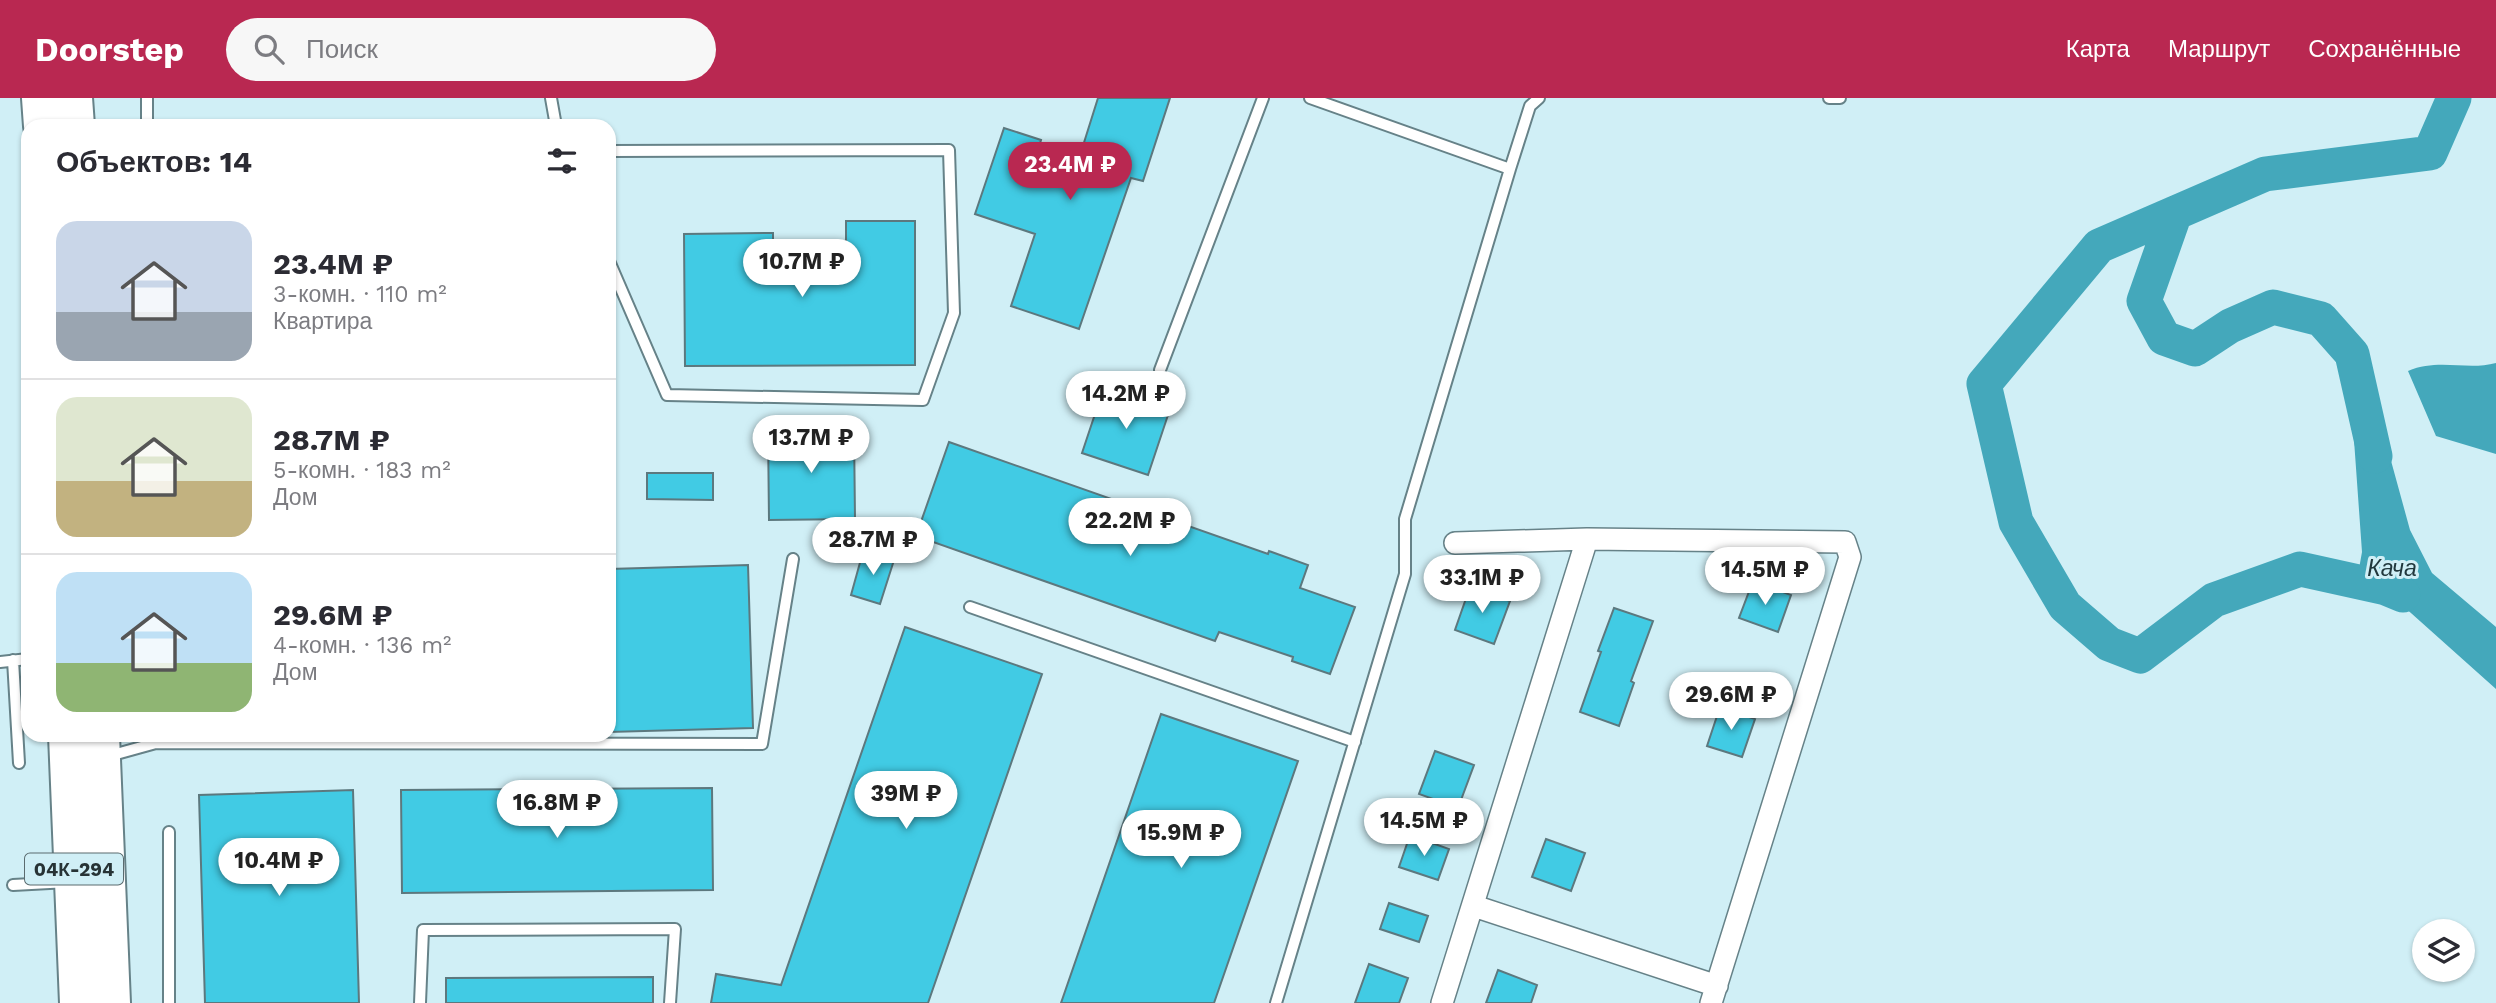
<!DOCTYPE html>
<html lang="ru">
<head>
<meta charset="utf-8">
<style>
  :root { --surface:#fff; --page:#f7f7f7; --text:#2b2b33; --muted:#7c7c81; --line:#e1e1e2; --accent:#b92851 }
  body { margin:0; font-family:"Work Sans",sans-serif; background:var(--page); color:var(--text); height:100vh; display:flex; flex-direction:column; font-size:26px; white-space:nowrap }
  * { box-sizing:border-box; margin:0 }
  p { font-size:23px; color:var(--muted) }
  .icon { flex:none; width:38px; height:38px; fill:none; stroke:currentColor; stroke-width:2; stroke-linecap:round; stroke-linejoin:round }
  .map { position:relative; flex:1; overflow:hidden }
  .sheet { position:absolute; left:21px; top:21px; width:595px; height:623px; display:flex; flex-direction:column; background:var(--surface); border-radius:21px; box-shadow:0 2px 5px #0004 }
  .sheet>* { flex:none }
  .buttons { position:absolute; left:2412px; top:821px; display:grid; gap:14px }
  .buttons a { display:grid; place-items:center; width:63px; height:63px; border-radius:50%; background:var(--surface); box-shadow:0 2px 5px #0004; font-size:35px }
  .price { position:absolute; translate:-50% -60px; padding:0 16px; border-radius:24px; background:#fff; color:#222; font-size:23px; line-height:46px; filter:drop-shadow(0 2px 4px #0008) }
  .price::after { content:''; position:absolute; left:50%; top:42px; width:21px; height:16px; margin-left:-10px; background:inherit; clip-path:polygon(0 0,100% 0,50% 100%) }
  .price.current { background:var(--accent); color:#fff }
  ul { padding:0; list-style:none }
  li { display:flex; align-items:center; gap:21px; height:175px; padding:0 35px }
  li+li { border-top:2px solid var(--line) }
  li span { display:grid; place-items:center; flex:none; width:196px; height:140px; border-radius:21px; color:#555 }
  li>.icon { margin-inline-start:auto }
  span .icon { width:84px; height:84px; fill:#fffc; stroke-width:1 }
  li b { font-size:30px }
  h2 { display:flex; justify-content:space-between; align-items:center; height:84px; padding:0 35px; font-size:30px }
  header { display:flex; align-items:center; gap:42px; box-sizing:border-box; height:98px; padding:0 35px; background:var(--accent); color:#fff }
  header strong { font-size:33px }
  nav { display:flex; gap:38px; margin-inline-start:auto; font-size:24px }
  .search { width:490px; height:63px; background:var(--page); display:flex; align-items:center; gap:18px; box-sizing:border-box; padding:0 24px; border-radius:38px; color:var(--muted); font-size:26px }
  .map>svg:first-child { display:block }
</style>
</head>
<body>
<header>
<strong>Doorstep</strong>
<div class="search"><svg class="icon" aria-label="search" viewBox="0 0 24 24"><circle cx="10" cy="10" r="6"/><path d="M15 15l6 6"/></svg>Поиск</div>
<nav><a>Карта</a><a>Маршрут</a><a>Сохранённые</a></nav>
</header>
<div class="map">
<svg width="2496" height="905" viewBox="0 0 2496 905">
  <rect width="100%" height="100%" fill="#d0eff6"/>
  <!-- water -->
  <path fill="#44a8bb" d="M2496,265v91l-60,-18 -28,-65c31,-13 59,0 88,-8z
    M2376,308l34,124 22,43 64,54v62l-94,-84 -47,-14 7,-39 -10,-140z"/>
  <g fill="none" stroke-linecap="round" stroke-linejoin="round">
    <!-- river -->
    <path stroke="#44a8bb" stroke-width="35" d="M2175,115l-31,88 20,37 31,11 35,-23 43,-19 48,12 31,35 23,102
      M2403,497l-17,-7 -86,-19 -86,31 -74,56 -31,-12 -44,-38 -49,-84 -32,-138 115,-138 166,-72 165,-21 24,-55"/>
  </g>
  <!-- building -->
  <path fill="#41cbe4" stroke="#5c787e" stroke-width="2" d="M1098,0h72l-27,83 -12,-3 -52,151 -68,-23 24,-72 -60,-20 29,-86 37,12 -4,14 39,14z
    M846,123h69v144l-230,1 -1,-132 89,-1v8h73z
    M1104,289l66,22 -22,66 -66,-22z
    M768,332h86l1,89 -86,1z
    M949,344l319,112 1,-3 39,14 -8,23 55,19 -25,67 -38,-13 1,-4 -74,-25 -4,9 -299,-105z
    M647,375h66v27l-66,-1z
    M870,451l25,8 -15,47 -29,-9 10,-36 6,2z
    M748,467l5,163 -144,4v-163z
    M1753,483l38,14 -13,37 -39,-14z
    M1470,489l40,14 -16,43 -39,-14z
    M1614,510l39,13 -22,60 3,2 -15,43 -39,-14 21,-60 -3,-1z
    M905,529l137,47 -114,329h-217l5,-29 65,11z
    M1720,609l35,12 -13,38 -35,-11z
    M1161,616l137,47 -84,242h-153z
    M1435,653l39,14 -16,43 -39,-14z
    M712,690l1,102 -311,3 -1,-103z
    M353,692l6,213h-154l-6,-208z
    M1410,737l39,14 -11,31 -39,-13z
    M1546,741l39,14 -14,38 -39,-14z
    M1389,805l39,13 -9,26 -39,-13z
    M1369,866l39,14 -9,25h-44z
    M1498,872l39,15 -6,18h-45z
    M653,879v26h-207v-25z"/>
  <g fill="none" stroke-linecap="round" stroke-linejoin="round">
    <!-- lane casing -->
    <g stroke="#668288" stroke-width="14">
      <path id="lane" d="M147,0v28
        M551,0l5,28
        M1829,0h11
        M609,53l340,-1 5,163 -31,87 -256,-5 -58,-134
        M1510,71l20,-63 9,-8
        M1160,272l103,-272
        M970,509l385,135
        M13,562l6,103
        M0,564l28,-3
        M156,645l606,1 31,-185
        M109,658l47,-13 1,-8
        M169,734v171
        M13,787l55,-3
        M420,905l3,-73 252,-1 -5,74
        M1276,905l129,-429v-55l105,-350 -200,-71"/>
    </g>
    <!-- street casing -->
    <g stroke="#668288" stroke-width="24">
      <path id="street" d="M1455,445l132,-4 258,3 5,15 -139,446
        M1474,808l243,80
        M1442,905l145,-464"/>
    </g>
    <!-- highway casing -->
    <g stroke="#668288" stroke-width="42">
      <path id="highway" d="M41,0l2,28
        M73,0l2,28
        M68,637l11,268
        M100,637l11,268"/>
    </g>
    <!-- lane -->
    <use href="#lane" stroke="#fff" stroke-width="10"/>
    <!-- street -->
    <use href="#street" stroke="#fff" stroke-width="21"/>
    <!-- highway -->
    <use href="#highway" stroke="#fff" stroke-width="38"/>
  </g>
  <g text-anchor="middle" stroke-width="6" stroke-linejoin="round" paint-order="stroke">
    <!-- shield labels -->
    <rect fill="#d0eff6" stroke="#5a6b6f" stroke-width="2" x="25" y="755.5" width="98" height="31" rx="5"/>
    <g font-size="19" font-weight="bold" fill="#273335">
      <text x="74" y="778">04К-294</text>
    </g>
    <!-- water labels -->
    <g font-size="23" font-style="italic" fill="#21383d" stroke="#d0eff6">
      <text x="2392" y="478">Кача</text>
    </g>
  </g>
</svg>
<div class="buttons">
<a><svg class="icon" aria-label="layers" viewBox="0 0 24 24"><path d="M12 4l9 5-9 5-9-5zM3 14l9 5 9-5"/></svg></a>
</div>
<b class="price current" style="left:1070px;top:104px">23.4M ₽</b>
<b class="price" style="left:802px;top:201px">10.7M ₽</b>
<b class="price" style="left:1126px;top:333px">14.2M ₽</b>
<b class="price" style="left:811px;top:377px">13.7M ₽</b>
<b class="price" style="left:1130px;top:460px">22.2M ₽</b>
<b class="price" style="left:873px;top:479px">28.7M ₽</b>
<b class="price" style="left:1765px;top:509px">14.5M ₽</b>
<b class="price" style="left:1482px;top:517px">33.1M ₽</b>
<b class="price" style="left:1731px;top:634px">29.6M ₽</b>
<b class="price" style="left:906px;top:733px">39M ₽</b>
<b class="price" style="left:557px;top:742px">16.8M ₽</b>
<b class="price" style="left:1424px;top:760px">14.5M ₽</b>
<b class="price" style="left:1181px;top:772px">15.9M ₽</b>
<b class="price" style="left:279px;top:800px">10.4M ₽</b>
<section class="sheet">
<h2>Объектов: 14<svg class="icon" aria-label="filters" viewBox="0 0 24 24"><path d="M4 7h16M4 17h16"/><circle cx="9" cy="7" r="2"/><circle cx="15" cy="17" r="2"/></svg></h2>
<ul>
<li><span style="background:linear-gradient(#c9d6e8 65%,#9aa5b1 0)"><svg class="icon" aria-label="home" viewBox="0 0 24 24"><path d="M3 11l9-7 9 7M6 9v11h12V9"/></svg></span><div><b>23.4M ₽</b><p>3-комн. · 110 m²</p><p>Квартира</p></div></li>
<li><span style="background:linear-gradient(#dfe7d0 60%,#c2b280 0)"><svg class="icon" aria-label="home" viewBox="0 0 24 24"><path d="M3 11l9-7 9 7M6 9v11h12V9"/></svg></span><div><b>28.7M ₽</b><p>5-комн. · 183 m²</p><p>Дом</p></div></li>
<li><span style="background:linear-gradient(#bfe0f5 65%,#8fb573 0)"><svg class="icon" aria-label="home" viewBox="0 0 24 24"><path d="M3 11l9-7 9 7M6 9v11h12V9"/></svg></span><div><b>29.6M ₽</b><p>4-комн. · 136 m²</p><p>Дом</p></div></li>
</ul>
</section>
</div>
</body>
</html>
